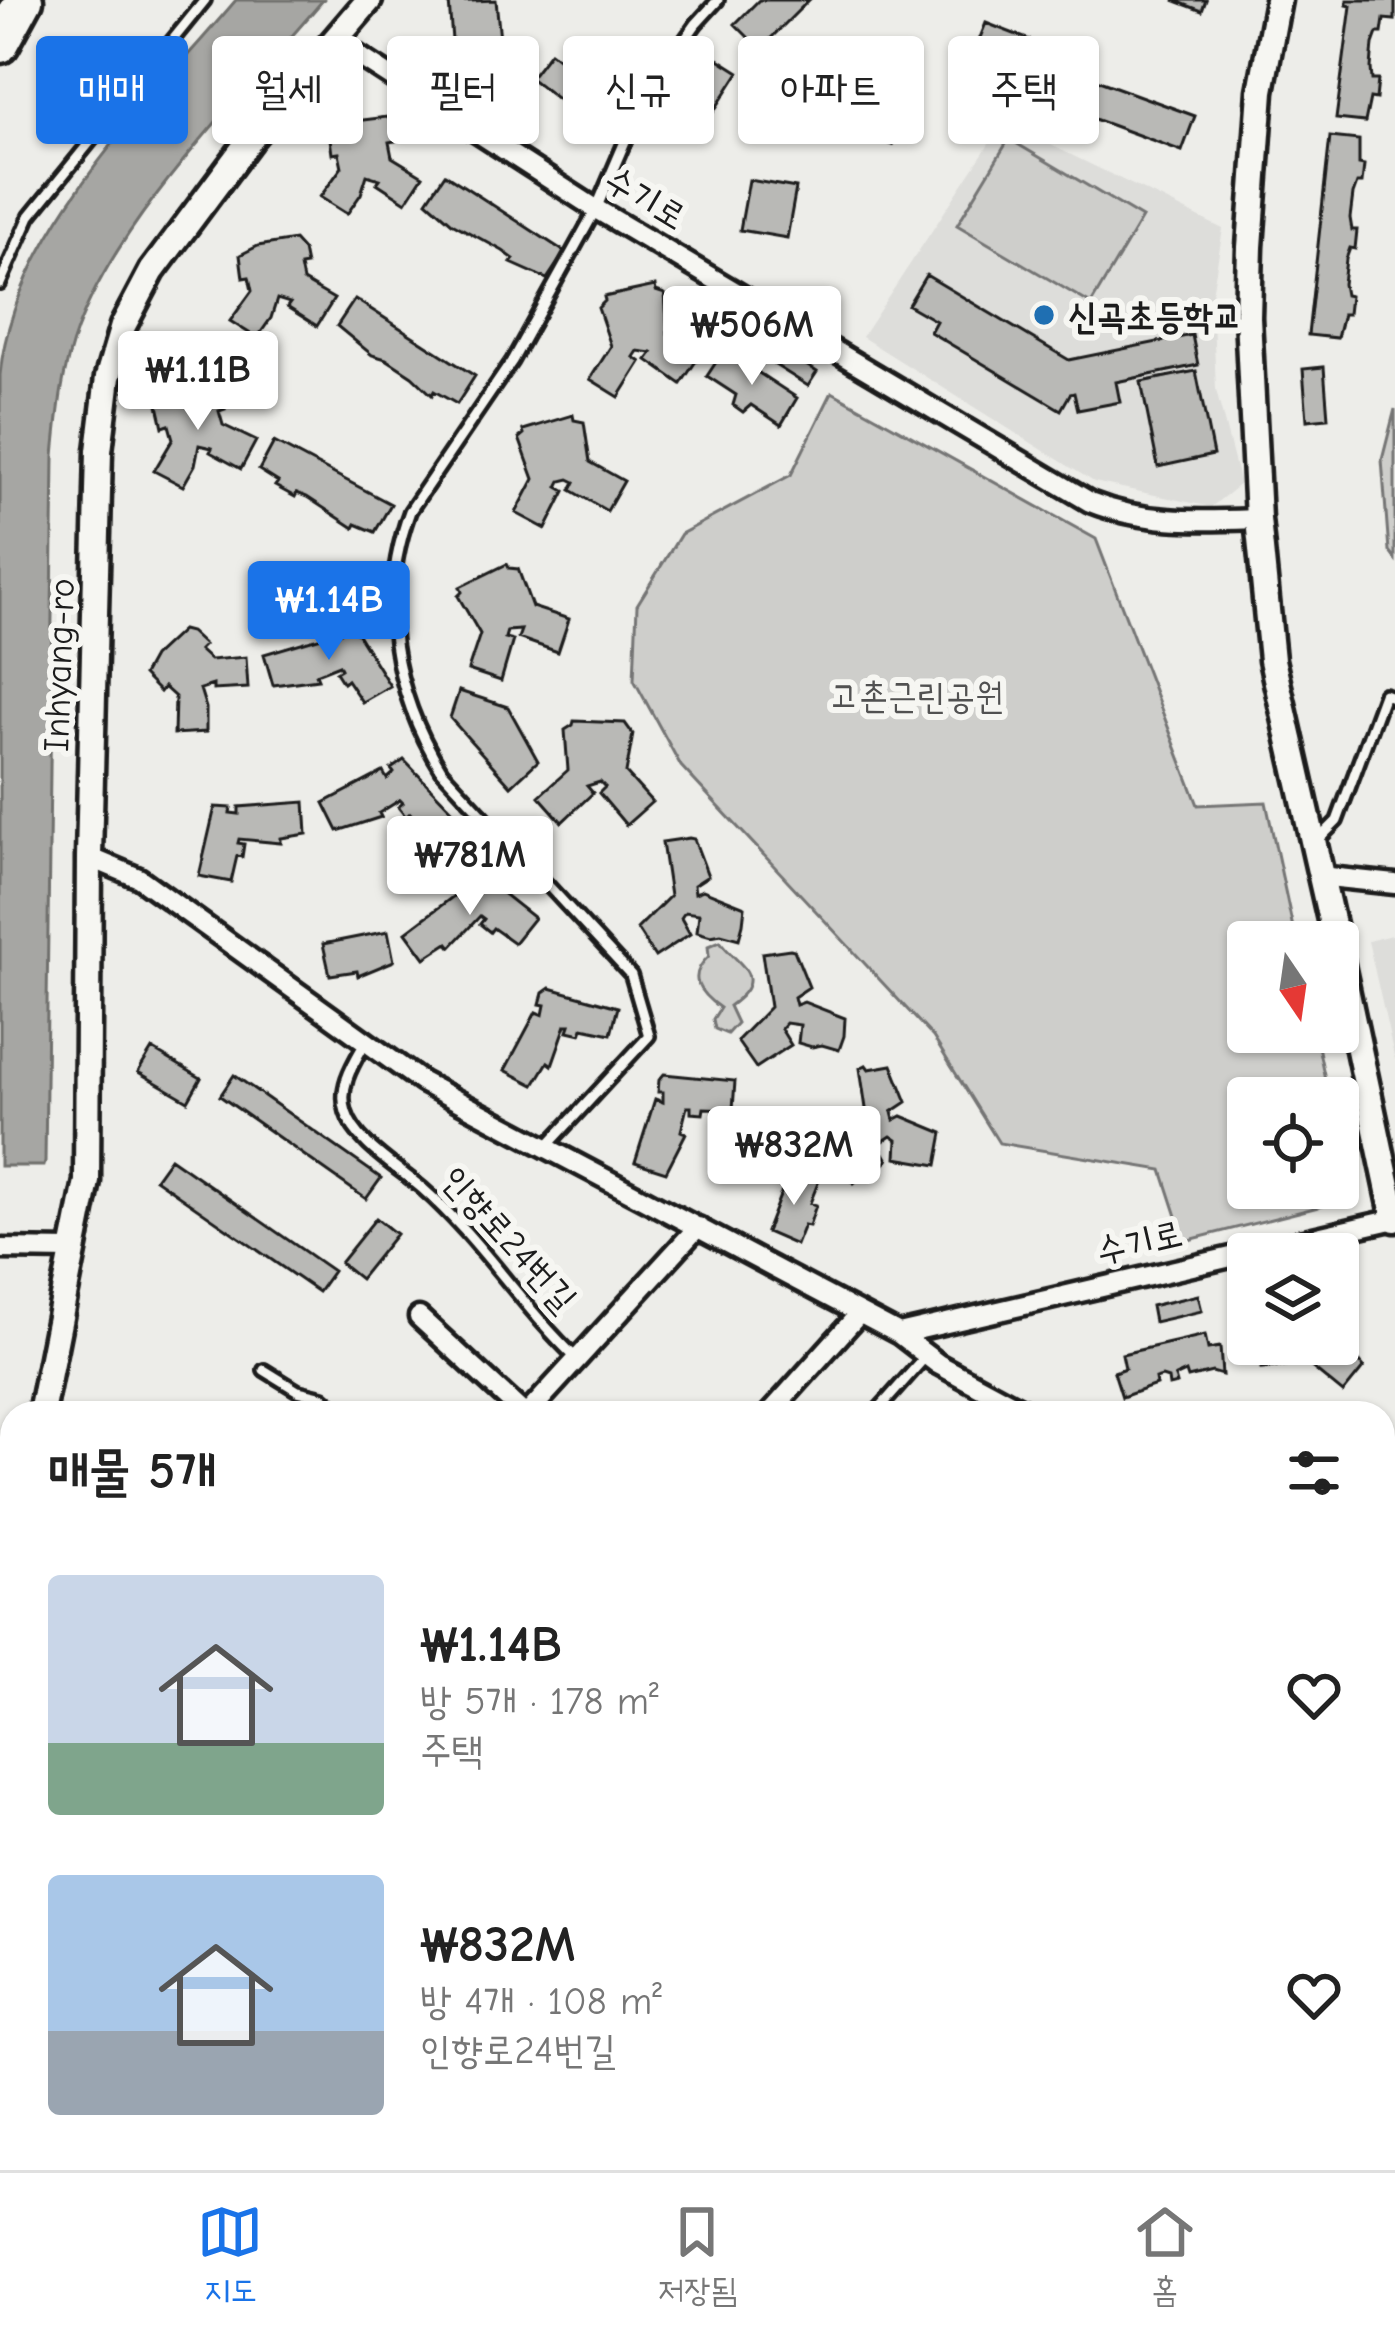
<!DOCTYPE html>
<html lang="ko">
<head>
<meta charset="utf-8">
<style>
  :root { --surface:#fff; --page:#f2f2f2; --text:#222; --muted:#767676; --line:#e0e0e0; --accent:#1a73e8 }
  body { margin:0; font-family:"Comic Neue","Poor Story",sans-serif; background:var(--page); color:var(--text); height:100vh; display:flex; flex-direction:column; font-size:45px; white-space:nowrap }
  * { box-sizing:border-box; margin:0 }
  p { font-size:39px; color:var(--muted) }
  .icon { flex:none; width:66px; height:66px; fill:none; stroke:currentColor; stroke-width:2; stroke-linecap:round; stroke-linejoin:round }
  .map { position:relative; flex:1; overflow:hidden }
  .drawer { position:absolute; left:0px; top:1401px; width:1395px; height:771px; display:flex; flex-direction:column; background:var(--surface); border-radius:36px 36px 0 0; box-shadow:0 3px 9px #0004 }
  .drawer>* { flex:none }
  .banner { position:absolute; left:36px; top:36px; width:1323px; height:108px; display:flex; gap:24px }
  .needle { width:78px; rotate:167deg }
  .fabs { position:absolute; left:1227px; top:921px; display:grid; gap:24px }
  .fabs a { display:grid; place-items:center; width:132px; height:132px; border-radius:12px; background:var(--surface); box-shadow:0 3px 9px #0004; font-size:60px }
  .price { position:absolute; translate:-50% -102px; padding:0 27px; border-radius:12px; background:#fff; color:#222; font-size:39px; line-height:78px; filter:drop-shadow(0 3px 6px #0008) }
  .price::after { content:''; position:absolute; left:50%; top:72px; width:36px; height:27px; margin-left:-18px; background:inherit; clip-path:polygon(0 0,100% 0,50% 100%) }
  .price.on { background:var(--accent); color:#fff }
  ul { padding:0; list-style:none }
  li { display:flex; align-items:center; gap:36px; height:300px; padding:0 48px }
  li span { display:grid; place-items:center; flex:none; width:336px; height:240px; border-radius:12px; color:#555 }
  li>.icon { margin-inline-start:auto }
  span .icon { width:144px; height:144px; fill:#fffc; stroke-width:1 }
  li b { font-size:51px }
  h2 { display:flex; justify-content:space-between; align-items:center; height:144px; padding:0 48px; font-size:51px }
  .tag { padding:0 42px; border-radius:12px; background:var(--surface); box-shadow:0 3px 9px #0004; font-size:42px; line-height:108px }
  .tag.on { background:var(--accent); color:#fff }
  .tabs { display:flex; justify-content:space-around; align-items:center; height:168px; border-top:3px solid var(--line); background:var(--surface); font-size:33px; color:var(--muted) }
  .tabs a { display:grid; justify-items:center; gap:6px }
  .tabs .on { color:var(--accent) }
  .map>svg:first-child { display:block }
</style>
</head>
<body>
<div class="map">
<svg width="1395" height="2170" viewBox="0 0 1395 2170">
  <rect width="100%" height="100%" fill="#edede9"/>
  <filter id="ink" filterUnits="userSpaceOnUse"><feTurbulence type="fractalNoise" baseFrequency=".00833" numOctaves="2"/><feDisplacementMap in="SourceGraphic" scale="24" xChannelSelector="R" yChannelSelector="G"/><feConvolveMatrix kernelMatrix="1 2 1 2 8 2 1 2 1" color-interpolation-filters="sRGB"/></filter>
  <g filter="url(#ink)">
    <!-- built -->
    <path fill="#ddddda" d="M1010,125l213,104 -11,65 4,96 24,94 -29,23 -117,-25 -232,-145 137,-208z
      M1395,934v126l-27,-119z
      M490,2160h160l-5,10h-144z"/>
    <!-- green -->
    <path fill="#cececb" stroke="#757574" stroke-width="3" d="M1009,139l133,79 -51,86 -134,-79z
      M832,392l264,147 102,266 68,-3 30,140h-48v90h67l14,66h-81v90h90v-47l12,58 -165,42 -23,-71 -163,-27 -66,-106 -252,-271 -47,-86 3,-75 44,-71 110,-59z
      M1395,409v150l-6,-8 -7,-91z
      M720,941c15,23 52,35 9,65l8,17 -10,11 -12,-5 -2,-10 7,-11c-21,-15 -34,-31 -11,-52l-1,-10z
      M1383,1721l12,1v119l-12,25z
      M1065,2160h173l-6,10h-123z"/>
    <!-- water -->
    <path fill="#a6a6a3" stroke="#6f6f6d" stroke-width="3" d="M236,0h87c-80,95 -202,213 -246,330 -15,40 -19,83 -23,126l-9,706 -1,4h-44v-791c13,-142 148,-271 236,-375z"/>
    <!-- building -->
    <path fill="#b9b9b6" stroke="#1c1c1c" stroke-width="3" d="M496,0l5,49 -48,4 -4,-51z
      M759,0h50l-49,49 -25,-25z
      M1173,0h33l-4,11z
      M1347,0h48v20l-11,-1 -2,14h-5l-4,11 -2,24 1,12h6l-2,19 -6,-1 -5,24 -29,-3 15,-113 -4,-1z
      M986,23l44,17 -18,47 -45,-17z
      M550,52l61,46 -20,27 -61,-47z
      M709,53l30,19 -43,67 -30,-19z
      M1069,70l126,46 -13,35 -126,-46z
      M866,80l44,17 -18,48 -45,-17z
      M387,117l5,5 3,19 -6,1 3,15 31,19 -17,26 -29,-19 3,-4 -13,-4 -6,19 -14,20 -27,-17 22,-30 -3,-14 -7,1 -3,-23 18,-9z
      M1330,137l29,3v24l5,1 -2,18h-5l-4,11 -3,24 2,12h5l-2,19 -5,-1 -4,11 -3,25 2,11 5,1 -2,18h-5l-6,24 -29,-3z
      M445,174l120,78 -18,27 -36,-16 3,-4 -11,-8 -51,-28 -25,-22z
      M749,180l47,8 -9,50 -47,-8z
      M294,240l9,10 3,15 -6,1 3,15 31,18 -17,27 -30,-19 3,-4 -13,-4 -6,19 -14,20 -27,-17 22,-30 -3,-14 -6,1 -3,-23 18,-9z
      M926,275l143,85 123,-25 6,30 -82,17 4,20 -42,8 -4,-17 -4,1 -9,16 -131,-78 6,-11 -28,-16z
      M655,286l1,5 9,3 3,40 32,21 -19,29 -34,-24 5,-7 -14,-2 -4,6 7,5 -22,35 -29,-18 21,-33 -13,-38 7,-7 -1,-4z
      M702,298l115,74 -9,14 -82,-52 -2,3 -15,-10 -7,10 -18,-12z
      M355,299l120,77 -18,28 -23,-13 -2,4 -20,-19 -26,-17 -14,-4 -35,-29z
      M724,350l73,48 -16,27 -30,-20 -8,7 -10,-7 3,-10 -29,-19z
      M1324,367l4,51 -21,2 -4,-51z
      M1196,371l17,84 -55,12 -17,-85z
      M214,385l5,5 6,19 -6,2 4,14 33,16 -15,28 -31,-17 2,-4 -13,-3 -4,20 -12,21 -29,-15 19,-32 -4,-14 -6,2 -5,-22 17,-11z
      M573,415l1,5 10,2 6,40 34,19 -17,30 -36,-21 4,-8 -6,-3 -8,2 -3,6 7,4 -19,38 -30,-16 18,-34 -15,-41 5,-4 -1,-4z
      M274,442l117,62 -16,28 -19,-8 -2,4 -47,-31 -10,-4 -2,4 -20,-11 3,-4 -19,-12z
      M507,564l2,4 9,1 14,38 37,12 -11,33 -40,-14 3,-8 -14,1 -2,7 8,2 -12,41 -33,-11 12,-36 -22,-38 4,-4 -2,-5z
      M346,627l8,1 36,58 -28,16 -15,-22 -4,3 -7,-11 5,-3 -2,-4 -23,9 2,5 -45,6 -9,-31 64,-19 2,7z
      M182,630l8,2 14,13 -5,5 11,10 36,-3 2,31 -35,2v-5l-13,4 6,19v24l-32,2 1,-37 -11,-10 -4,5 -17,-17 10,-18z
      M459,691l49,16 30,54 -27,25 -61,-68z
      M574,721l51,2 8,11 -7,39 26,29 -26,23 -27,-32 6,-6 -5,-5 -13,4 6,7 -31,29 -23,-26 29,-26 -3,-40 8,-5z
      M404,760l49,51 -25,22 -18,-20 -4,4 -8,-10 5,-4 -3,-3 -21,13 2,4 -43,14 -14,-28 59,-31 4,7 7,-6 -3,-4z
      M305,802l2,32 -26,4v5l-42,-4 -1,4 6,1 -2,13 -5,-1 -6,26 -32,-6 16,-69 16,1 -1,5 9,1v-7z
      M689,838l5,1 14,37 -14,9 1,8 8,-3 42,17 -2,17 -4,15 -18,-5 -10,2 -14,-4 2,-18 -14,-2 -4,6 9,16 -35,23 -18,-28 33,-33 -8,-54z
      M481,876l53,42 -20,25 -21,-15 -3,4 -10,-8 4,-5 -4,-3 -29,31 -3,-4 -23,15 -19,-26 53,-40 5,6 6,-7 -4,-4 7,-9z
      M388,931l6,30 -36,15 -1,-5 -27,4 -7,-31z
      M790,949l4,1 15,37 -15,10 2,8 8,-3 41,16 -1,18 -5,14 -17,-5 -10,2 -14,-4 2,-18 -14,-2 -5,6 10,16 -35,23 -19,-27 33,-34 -8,-54z
      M550,988l68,19 -7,27 -28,-6 -2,6 -13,-3 2,-6h-4l-14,40 -4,-3 -14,23 -29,-15 31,-58 7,3 2,-10 -5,-1 3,-11z
      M152,1049l49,29 -13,23 -50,-29z
      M866,1065l3,4 23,-4 15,37 -15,10 2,8 8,-4 41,17 -6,32 -41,-7 1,-18 -6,-4 -12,8 9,16 -10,10 -11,1 -13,12 -11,-11 -8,-16 33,-34 -8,-54z
      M664,1074l71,7 -2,28 -29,-1 -1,6 -12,-1v-6h-4l-6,24 5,2 -20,39 -31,-10 20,-63 8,3v-10h-5l1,-12z
      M234,1075l147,103 -15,21 -146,-103z
      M170,1158l163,113 -15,21 -163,-113z
      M790,1170l27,9 1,4 -8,20 6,2 -7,21 -5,-1 -8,20 -30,-13z
      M376,1218l20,16 -36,45 -20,-16z
      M1338,1277l14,5 -7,42 -7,-1z
      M1198,1295l4,16 -48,11 -3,-16z
      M1205,1335l3,14 12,-2 2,28 -10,-3 -24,6 -2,-6 -11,5 2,7 -8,2 -1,-7 -6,-2 -7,2 1,6 -34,12 -8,-25 11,-4 -3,-14z
      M1338,1335l26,32 -21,26 -33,-27 10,-15 -6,-7h24z
      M1258,1344h51l-6,2v18l-42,4z
      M1383,1499l12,11v11l-12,14z
      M1394,1564h1v112l-12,-9v-15l5,-5 -5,-7v-49z
      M5,1771h7v146l-12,-3v-121z
      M0,1934l12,2v31l-12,-3z
      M0,1972l12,3 -4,24 -8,-2z
      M1383,2067l12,6v18l-5,8 5,3 -7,12 -5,-2z
      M40,2160h29l10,6 -3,4h-46z
      M526,2160h54l-5,10h-35z
      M594,2160h25l15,9 -46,1z
      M1324,2160h40l-5,10h-40z"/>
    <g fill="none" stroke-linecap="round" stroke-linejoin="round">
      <!-- service casing -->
      <g stroke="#1c1c1c" stroke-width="18">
        <path id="service" d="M0,284l30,-68 175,-216
          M1316,842l21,-21 47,-127 11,4
          M365,1043c-12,21 -27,44 -19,69 9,31 53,56 77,77 58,51 98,117 154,170
          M547,1146l102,-110 -18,-61 -189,-204c-49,-79 -65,-171 -32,-260l102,-150 84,-152 48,-112 52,-73 22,-24
          M264,1370l34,21 25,6 18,16
          M880,1413l-3,-2 49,-55"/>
      </g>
      <!-- minor casing -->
      <g stroke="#1c1c1c" stroke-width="27">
        <path id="minor" d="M334,40l262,169 494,293c55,22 110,19 168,17
          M89,857l50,21 283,204 477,252 39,30 91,49
          M1319,876l76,8
          M0,1249l73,1
          M419,1317l104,96
          M899,1334l496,-115
          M528,1413l170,-186
          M770,1413l89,-99
          M0,1732l12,9
          M0,2060l12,-39
          M0,2091l12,3
          M286,2160l38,10
          M476,2160l11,10"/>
      </g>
      <!-- tertiary casing -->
      <g stroke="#1c1c1c" stroke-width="33">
        <path id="tertiary" d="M1278,0l-17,91 -11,156 -2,70 10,202 14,141 64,282
          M1338,951l57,268
          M41,1413l46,-232 2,-324 10,-406 9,-74 15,-51 29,-55 100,-134 117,-137
          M1383,1933l12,-24
          M1261,2170l4,-10"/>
      </g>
      <!-- primary casing -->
      <g stroke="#1c1c1c" stroke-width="39">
        <path id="primary" d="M0,1505l12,7
          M0,1551l12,6
          M787,2160l22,10
          M907,2160l40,10
          M664,2162l5,-2"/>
      </g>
      <!-- motorway casing -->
      <g stroke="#1c1c1c" stroke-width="45">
        <path id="motorway" d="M0,44l24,-44"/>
      </g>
      <!-- service -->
      <use href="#service" stroke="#f6f6f2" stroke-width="9"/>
      <!-- minor -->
      <use href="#minor" stroke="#f6f6f2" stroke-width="18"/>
      <!-- tertiary -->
      <use href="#tertiary" stroke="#f6f6f2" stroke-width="24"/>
      <!-- primary -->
      <use href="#primary" stroke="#f6f6f2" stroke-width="30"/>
      <!-- motorway -->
      <use href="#motorway" stroke="#f6f6f2" stroke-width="36"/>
    </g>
  </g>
  <!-- markers -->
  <circle fill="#1f6fb2" stroke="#f6f6f2" stroke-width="4.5" cx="1044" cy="315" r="12"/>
  <g text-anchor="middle" stroke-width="12" stroke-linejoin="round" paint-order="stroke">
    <!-- street labels -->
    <g font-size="36" fill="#1c1c1c" stroke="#f6f6f2">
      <text transform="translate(646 197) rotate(31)" y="13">수기로</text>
      <text transform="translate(58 665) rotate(-88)" y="13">Inhyang-ro</text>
      <text transform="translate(510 1238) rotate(48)" y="13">인향로24번길</text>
      <text transform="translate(1139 1241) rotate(-13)" y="13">수기로</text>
    </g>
    <!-- poi labels -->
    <g font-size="36" font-weight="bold" fill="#1c1c1c" stroke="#f6f6f2" text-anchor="start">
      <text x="1068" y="328">신곡초등학교</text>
    </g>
    <!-- park labels -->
    <g font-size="36" fill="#515151" stroke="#f6f6f2">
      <text x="917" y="708">고촌근린공원</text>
    </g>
  </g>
</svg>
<div class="fabs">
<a><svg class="needle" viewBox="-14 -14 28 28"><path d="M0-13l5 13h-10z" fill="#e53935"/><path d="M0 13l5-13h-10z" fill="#767676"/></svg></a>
<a><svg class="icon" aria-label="locate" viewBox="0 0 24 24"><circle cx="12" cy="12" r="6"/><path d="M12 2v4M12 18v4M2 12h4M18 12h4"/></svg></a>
<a><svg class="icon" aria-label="layers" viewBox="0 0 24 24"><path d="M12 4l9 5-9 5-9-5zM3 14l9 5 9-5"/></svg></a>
</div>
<b class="price" style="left:752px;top:388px">₩506M</b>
<b class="price" style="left:198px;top:433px">₩1.11B</b>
<b class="price on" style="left:329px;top:663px">₩1.14B</b>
<b class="price" style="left:470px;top:918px">₩781M</b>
<b class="price" style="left:794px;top:1208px">₩832M</b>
<div class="banner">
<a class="tag on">매매</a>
<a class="tag">월세</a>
<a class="tag">필터</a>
<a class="tag">신규</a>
<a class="tag">아파트</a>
<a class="tag">주택</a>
</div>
<section class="drawer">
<h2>매물 5개<svg class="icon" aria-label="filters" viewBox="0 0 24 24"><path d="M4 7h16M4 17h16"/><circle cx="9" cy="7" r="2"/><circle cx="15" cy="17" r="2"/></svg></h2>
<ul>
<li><span style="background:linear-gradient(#c9d6e8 70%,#7fa58c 0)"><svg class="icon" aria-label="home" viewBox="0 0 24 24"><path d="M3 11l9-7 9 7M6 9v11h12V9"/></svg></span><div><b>₩1.14B</b><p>방 5개 · 178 m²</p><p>주택</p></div><svg class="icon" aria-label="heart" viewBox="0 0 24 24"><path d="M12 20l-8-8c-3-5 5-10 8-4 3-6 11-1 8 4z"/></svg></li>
<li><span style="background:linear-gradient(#a9c7e8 65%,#9aa5b1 0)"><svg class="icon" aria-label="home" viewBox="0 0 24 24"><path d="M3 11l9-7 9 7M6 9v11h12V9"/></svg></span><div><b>₩832M</b><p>방 4개 · 108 m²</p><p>인향로24번길</p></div><svg class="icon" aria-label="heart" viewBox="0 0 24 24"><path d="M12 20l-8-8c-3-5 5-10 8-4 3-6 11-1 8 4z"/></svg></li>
</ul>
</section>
</div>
<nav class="tabs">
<a class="on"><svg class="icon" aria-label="map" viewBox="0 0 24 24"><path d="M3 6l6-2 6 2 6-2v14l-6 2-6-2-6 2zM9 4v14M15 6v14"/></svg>지도</a>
<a><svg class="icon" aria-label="saved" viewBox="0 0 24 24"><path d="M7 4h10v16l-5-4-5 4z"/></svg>저장됨</a>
<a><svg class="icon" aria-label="home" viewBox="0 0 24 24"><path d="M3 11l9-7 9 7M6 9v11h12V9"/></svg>홈</a>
</nav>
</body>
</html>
